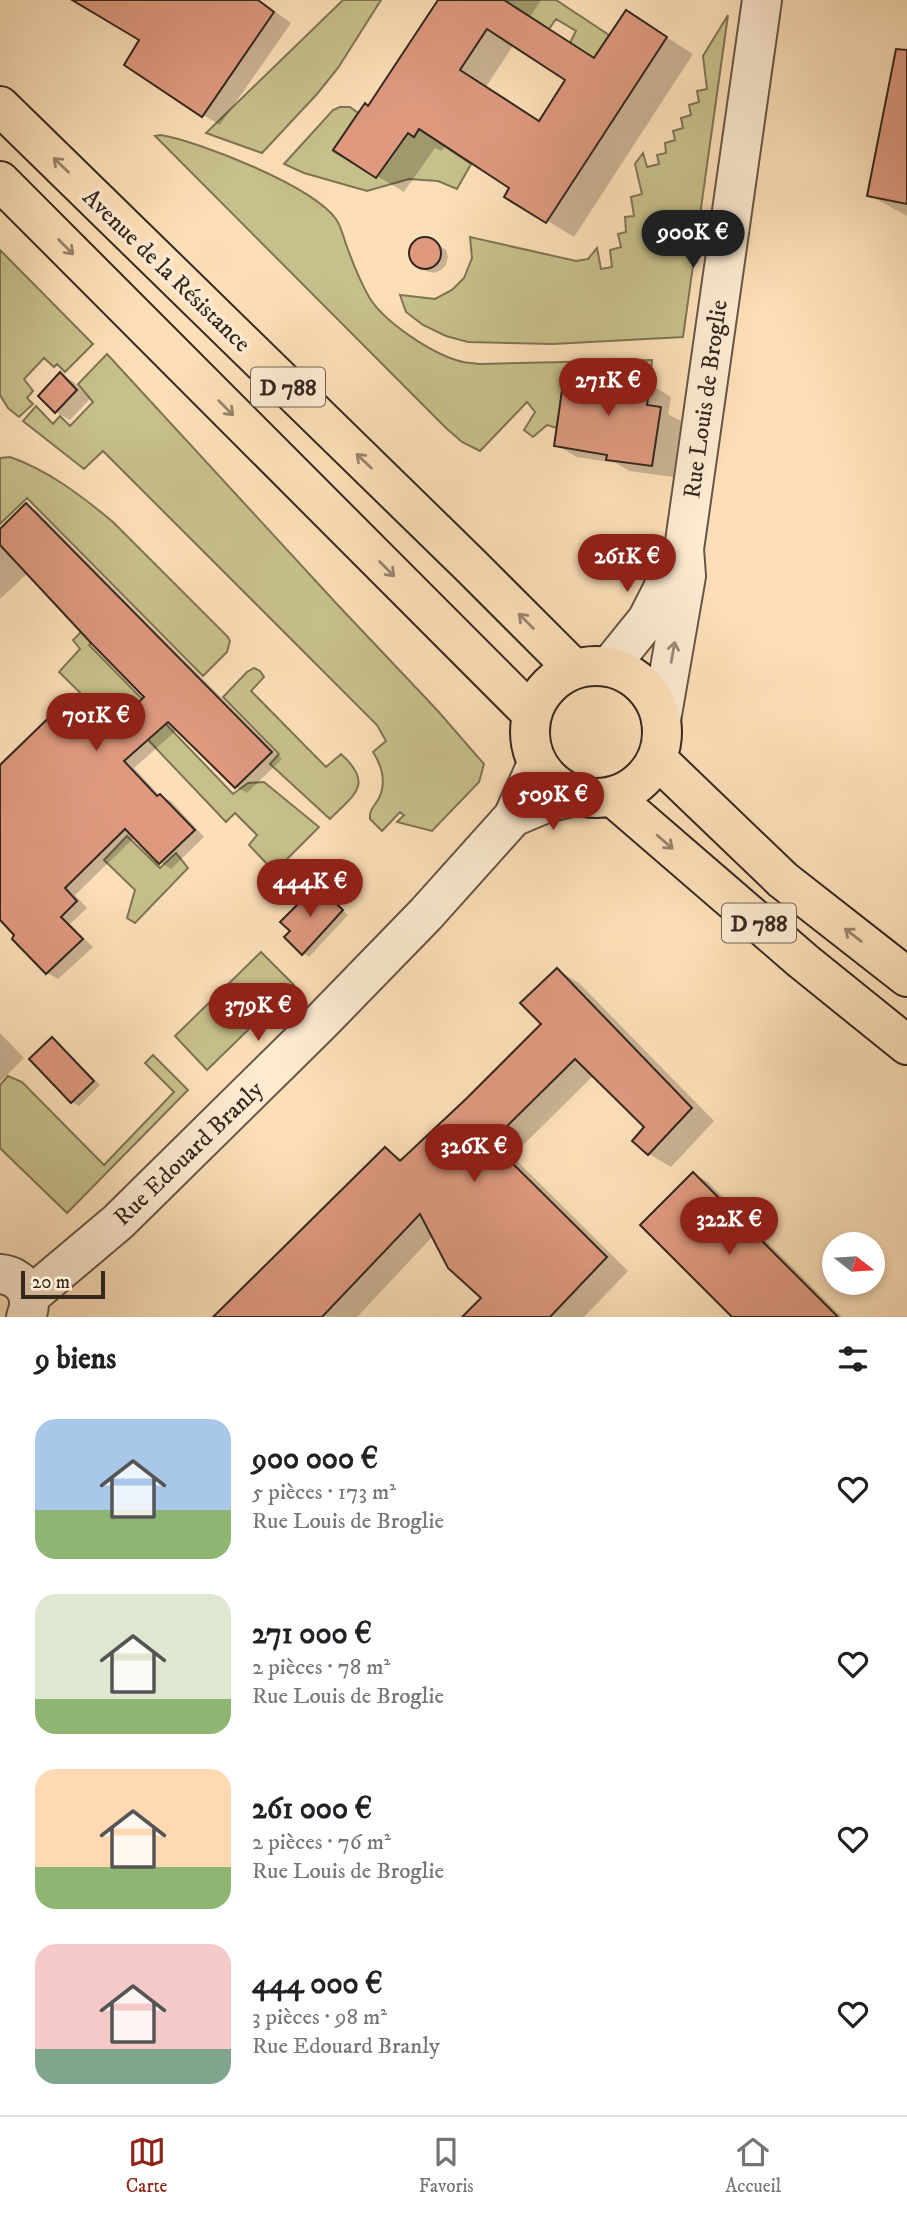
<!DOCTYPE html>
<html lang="fr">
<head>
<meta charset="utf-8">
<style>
  :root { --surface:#fff; --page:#f2f2f2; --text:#202124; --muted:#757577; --line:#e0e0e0; --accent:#8f2418 }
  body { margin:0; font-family:"IM FELL DW Pica",serif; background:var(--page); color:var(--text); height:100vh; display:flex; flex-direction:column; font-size:26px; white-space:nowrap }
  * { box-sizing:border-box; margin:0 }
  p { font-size:23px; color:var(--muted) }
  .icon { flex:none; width:38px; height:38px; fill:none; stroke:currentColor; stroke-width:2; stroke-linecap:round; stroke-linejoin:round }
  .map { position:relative; height:1317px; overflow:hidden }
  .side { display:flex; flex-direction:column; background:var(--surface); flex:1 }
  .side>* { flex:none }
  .needle { width:46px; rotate:107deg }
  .tools { position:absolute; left:822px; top:1232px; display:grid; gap:14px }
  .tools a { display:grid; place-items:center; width:63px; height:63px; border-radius:50%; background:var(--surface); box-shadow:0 4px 10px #0003; font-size:35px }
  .scale { position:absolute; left:21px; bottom:18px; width:84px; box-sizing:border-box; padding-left:7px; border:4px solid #34281f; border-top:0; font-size:19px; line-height:24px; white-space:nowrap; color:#34281f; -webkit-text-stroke:5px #fdead1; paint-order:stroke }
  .price { position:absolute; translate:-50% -60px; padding:0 16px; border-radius:24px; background:var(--accent); color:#fff; font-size:23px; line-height:46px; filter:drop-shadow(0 2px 4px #0008) }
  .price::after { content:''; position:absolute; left:50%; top:42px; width:21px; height:16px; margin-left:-10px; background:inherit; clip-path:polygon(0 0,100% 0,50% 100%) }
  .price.selected { background:#222; color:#fff }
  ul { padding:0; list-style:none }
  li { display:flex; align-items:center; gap:21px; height:175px; padding:0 35px }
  li span { display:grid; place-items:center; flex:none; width:196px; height:140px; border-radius:21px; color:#555 }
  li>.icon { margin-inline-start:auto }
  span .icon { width:84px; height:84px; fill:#fffc; stroke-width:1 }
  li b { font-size:30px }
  h2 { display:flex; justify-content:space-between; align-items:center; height:84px; padding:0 35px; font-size:30px }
  .dock { display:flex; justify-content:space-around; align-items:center; height:98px; border-top:2px solid var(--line); background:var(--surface); font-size:19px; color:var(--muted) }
  .dock a { display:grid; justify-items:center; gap:4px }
  .dock .selected { color:var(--accent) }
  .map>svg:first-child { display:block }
</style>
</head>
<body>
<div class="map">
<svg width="907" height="1317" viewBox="0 0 907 1317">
  <rect width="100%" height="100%" fill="#fcdfb8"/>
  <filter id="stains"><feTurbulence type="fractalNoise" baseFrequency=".00286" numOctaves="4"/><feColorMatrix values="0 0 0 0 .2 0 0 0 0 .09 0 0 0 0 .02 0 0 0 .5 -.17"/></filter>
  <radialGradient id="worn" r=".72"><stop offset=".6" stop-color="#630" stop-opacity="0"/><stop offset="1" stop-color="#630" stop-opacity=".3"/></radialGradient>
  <!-- green -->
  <path fill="#c7c08a" stroke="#7e7454" stroke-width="2" d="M343,0h38l-43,68 -21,26 -55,59 -56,-20z
    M504,0h52l53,35 -15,23 -24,-15 6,-12 -20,-12 -7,10z
    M728,15l-45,322 -130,7 -85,-2 -22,-6 -23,-11 -17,-13 -6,-17 35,4 17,-9 12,-12 8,-20 -2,-21 106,24 12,-2 9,-11 4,21 11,-2 -2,-17 11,-3 -3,-13 8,-2 -1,-15 9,-1 -3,-19 11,-3 -7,-30 8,-11 4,14 12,-3 -2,-9 9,-2 -1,-10 10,-3 -2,-9 10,-3 -2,-10 10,-3 -2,-10 10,-3 -2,-11 10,-2 -4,-33z
    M340,107h10l8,6 -25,38 43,26 32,-44 6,4 5,-8 52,35 -14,25 -19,-8 -29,-2 -42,12 -63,-18 -20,-9 49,-54z
    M161,135c40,7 151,51 175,84 5,7 7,17 10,25 6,17 14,37 23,53 15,25 62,56 90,64 6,2 14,2 21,3l172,-4 -2,23 -85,-13 -8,58 -10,-3 -14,12 -9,-7 11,-18 -8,-10 -47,49 -18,-9 -16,-14 -291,-292z
    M0,250l93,94 -28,28 -8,-8 -3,3 -10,-9 -20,21 9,12 -6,7 6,6 -14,13 -11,-9 -8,-13z
    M107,354l228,248 102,108 47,54 -5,18 -47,49 -35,-9 7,-7 -4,-3 -18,19 -12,-12c-1,-10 5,-13 9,-21 8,-17 3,-32 -6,-46l13,-11 -9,-16 -274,-274 -19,18 -61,-48 13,-15 17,18 7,-8 10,10 23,-24 -15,-18z
    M10,457c38,13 73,40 103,65l115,115 2,4 -3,11 -24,24 -176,-178 -27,26v-66z
    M82,631l10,11 -3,3 59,60 -11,12 -14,-12 -11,11 4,4 -4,4 -53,-52 21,-23 -7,-9z
    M254,668l6,3 4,6 -13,14 75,76 15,-13c33,30 14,40 -11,65l-60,-55 9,-10 -56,-57 24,-25z
    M163,721l70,73 15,-11 16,-1 55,45 -41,41 -10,-3 -19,-20 8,-10 -22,-22 -9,9 -76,-80 -3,-6z
    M127,836l33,32 16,-15 12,15 -53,55 -8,-5 8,-28 -31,-30z
    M261,952l33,33 -87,85 -32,-34z
    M153,1055l35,35 -121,123 -67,-65v-63l8,-9 14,6 82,83 70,-73 -29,-29z"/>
  <!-- shadow -->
  <path fill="#0003" fill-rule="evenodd" d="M75,0h184l32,23 -71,102 -17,-10 -61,-76z
    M440,0h101l-11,17 65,42 32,-47 66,42 -119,183 -67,-41 4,-9 -65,-43 -4,7 -7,-3 -31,44 -27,-16 -8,-68zM514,44l54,36 -27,42 -55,-35z
    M907,53v163l-38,-21z
    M425,238l7,2 14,10 2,7 -2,8 -5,5 -7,3 -8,-2 -13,-10 -3,-7 2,-8 6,-6z
    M60,374l14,8 16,17 -20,21 -14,-8 -16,-16z
    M650,384l21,13 -3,17 13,7 -8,56 -44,-6 -13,-8 -39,-6 -21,-12z
    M26,505l11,6 245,248 -35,34 -11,-6 -58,-58 -44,39 26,28 12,6 32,35 -33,32 -11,-7 -25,-25 -60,58 12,13 -17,16 23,23 -35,32 -11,-6 -33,-34 2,-4 -16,-17v-151l66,-63 11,6 26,29 44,-42 -118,-125 -29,27v-68z
    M317,887l31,28 -39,42 -6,-4 -11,-22z
    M557,970l22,13 135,138 -43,46 -22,-13 -3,-27 -52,-52 -82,81 116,115 -44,46h-82l-52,-50 -17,-31 -76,81 -140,-1 168,-167 19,11 140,-136z
    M0,1033l24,25 -24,24z
    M52,1039l7,4 41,42 -21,21 -7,-4 -40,-43z
    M694,1174l14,8 134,135h-108l-91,-92z"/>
  <!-- building -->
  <path fill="#de997f" stroke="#34281f" stroke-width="2" fill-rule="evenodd" d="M72,0h186l16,12 -72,105 -78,-52 15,-25z
    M438,0h66l90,58 32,-48 41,27 -121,186 -42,-26 5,-9 -90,-59 -5,8 -6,-4 -32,45 -43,-28 32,-47 3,3zM487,29l78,51 -26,41 -79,-51z
    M896,49l11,1v154l-40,-8z
    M409 253a16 16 0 1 1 32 0a16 16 0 1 1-32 0Z
    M565,370l85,13 -3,22 14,2 -9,59 -46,-6 1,-5 -53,-9z
    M60,372l17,18 -22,23 -17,-17z
    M26,503l246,249 -37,36 -67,-66 -44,39 33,35 3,-2 35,36 -36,34 -34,-35 -60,59 12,13 -16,16 22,22 -37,35 -34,-35 2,-4 -14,-15v-155l65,-63 35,37 44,-42 -51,-52 -93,-100v-16z
    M317,885l26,25 -41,45 -18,-18 6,-6 -10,-9z
    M557,968l135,140 -44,47 -16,-14 12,-14 -69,-68 -84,83 116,115 -57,60h-88l19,-19 -33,-30 -28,-54 -98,103h-109l172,-170 15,14 67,-63 74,-74 -21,-21z
    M52,1037l42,44 -23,22 -42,-44z
    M693,1172l145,145h-106l-92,-92z"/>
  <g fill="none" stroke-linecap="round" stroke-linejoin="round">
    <!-- minor casing -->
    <g stroke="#665645" stroke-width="42">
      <path id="minor" d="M609,667l38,-47 29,-57
        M661,720l25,-144 -2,-27 78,-549
        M513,817l33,-14 29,-7
        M0,1274c23,2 35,22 26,43
        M29,1297l89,-75 203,-200 105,-108 87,-97 24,-53"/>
    </g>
    <!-- major casing -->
    <g stroke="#34281f" stroke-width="42">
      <path id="major" d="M0,106l471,460 103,103
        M0,181l532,533
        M530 732a66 66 0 1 1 132 0a66 66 0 1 1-132 0Z
        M657,759l126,121 124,97
        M613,797l190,164 104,84"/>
    </g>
    <!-- minor -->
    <use href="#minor" stroke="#fdead1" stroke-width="38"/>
    <!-- major -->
    <use href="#major" stroke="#fcdfb8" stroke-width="38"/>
  </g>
  <!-- one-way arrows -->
  <defs><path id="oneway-shaft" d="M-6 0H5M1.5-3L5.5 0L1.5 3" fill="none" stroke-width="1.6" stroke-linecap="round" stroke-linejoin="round" transform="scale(1.75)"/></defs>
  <g stroke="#98846c">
    <use href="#oneway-shaft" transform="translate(61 165) rotate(-136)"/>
    <use href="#oneway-shaft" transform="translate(66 247) rotate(45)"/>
    <use href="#oneway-shaft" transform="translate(226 408) rotate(45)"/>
    <use href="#oneway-shaft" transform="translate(364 461) rotate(-136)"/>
    <use href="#oneway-shaft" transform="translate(387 569) rotate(45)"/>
    <use href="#oneway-shaft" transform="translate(526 621) rotate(-135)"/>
    <use href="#oneway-shaft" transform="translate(665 842) rotate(41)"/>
    <use href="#oneway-shaft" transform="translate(853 935) rotate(-142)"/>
  </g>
  <use stroke="#988978" href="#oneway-shaft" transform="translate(673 652) rotate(-80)"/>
  <g text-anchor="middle" stroke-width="7" stroke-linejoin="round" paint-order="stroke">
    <!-- shield labels -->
    <g fill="#fdead1" stroke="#706254" stroke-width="2">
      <rect x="251" y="367.5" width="74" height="39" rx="5"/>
      <rect x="722" y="903.5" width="74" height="39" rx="5"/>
    </g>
    <g font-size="23" font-weight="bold" fill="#34281f">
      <text x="288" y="395">D 788</text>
      <text x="759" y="931">D 788</text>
    </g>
    <!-- street labels -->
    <g font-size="24" fill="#34281f" stroke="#fdead1">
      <text transform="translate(167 270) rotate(44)" y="8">Avenue de la Résistance</text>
      <text transform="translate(705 399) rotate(-82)" y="8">Rue Louis de Broglie</text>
      <text transform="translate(188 1153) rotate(-44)" y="8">Rue Edouard Branly</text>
    </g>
  </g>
  <rect width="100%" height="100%" filter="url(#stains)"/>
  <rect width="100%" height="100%" fill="url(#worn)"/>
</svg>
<div class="tools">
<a><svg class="needle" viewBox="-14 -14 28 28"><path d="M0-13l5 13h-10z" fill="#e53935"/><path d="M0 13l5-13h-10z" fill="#757577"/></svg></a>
</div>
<div class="scale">20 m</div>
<b class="price selected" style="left:693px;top:270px">900K €</b>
<b class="price" style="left:608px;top:418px">271K €</b>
<b class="price" style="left:627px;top:594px">261K €</b>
<b class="price" style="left:96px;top:753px">701K €</b>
<b class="price" style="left:553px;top:832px">509K €</b>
<b class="price" style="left:310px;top:919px">444K €</b>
<b class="price" style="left:258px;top:1043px">379K €</b>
<b class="price" style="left:474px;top:1184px">326K €</b>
<b class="price" style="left:729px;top:1257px">322K €</b>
</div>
<section class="side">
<h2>9 biens<svg class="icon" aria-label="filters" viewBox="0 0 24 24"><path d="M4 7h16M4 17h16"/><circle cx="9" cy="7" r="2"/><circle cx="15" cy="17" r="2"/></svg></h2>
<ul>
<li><span style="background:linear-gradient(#a9c7e8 65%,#8fb573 0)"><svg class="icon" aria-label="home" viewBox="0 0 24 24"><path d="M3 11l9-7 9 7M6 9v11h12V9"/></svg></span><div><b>900 000 €</b><p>5 pièces · 173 m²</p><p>Rue Louis de Broglie</p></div><svg class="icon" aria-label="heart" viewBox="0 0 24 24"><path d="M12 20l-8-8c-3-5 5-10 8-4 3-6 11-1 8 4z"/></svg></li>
<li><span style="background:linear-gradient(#dfe7d0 75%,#8fb573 0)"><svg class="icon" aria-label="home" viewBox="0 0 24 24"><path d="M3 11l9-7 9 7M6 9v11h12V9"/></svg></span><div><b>271 000 €</b><p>2 pièces · 78 m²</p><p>Rue Louis de Broglie</p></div><svg class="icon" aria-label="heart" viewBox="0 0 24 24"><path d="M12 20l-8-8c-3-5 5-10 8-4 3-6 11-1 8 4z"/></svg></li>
<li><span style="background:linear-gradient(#ffd9b3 70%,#8fb573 0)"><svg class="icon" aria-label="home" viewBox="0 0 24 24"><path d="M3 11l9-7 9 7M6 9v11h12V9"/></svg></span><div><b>261 000 €</b><p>2 pièces · 76 m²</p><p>Rue Louis de Broglie</p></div><svg class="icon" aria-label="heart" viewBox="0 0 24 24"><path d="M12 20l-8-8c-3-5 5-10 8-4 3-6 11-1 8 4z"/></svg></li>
<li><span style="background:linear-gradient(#f6c9c9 75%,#7fa58c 0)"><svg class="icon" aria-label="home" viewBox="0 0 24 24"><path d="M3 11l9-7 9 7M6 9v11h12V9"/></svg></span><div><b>444 000 €</b><p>3 pièces · 98 m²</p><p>Rue Edouard Branly</p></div><svg class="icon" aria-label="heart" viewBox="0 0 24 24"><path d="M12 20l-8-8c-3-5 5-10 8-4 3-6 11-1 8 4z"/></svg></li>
</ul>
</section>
<nav class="dock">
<a class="selected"><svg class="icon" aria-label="map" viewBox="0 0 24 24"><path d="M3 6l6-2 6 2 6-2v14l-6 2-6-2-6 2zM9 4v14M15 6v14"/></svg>Carte</a>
<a><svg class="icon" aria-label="saved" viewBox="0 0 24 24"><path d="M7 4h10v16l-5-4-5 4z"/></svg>Favoris</a>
<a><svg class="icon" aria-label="home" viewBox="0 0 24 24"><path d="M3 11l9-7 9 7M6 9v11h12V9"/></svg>Accueil</a>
</nav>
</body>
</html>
